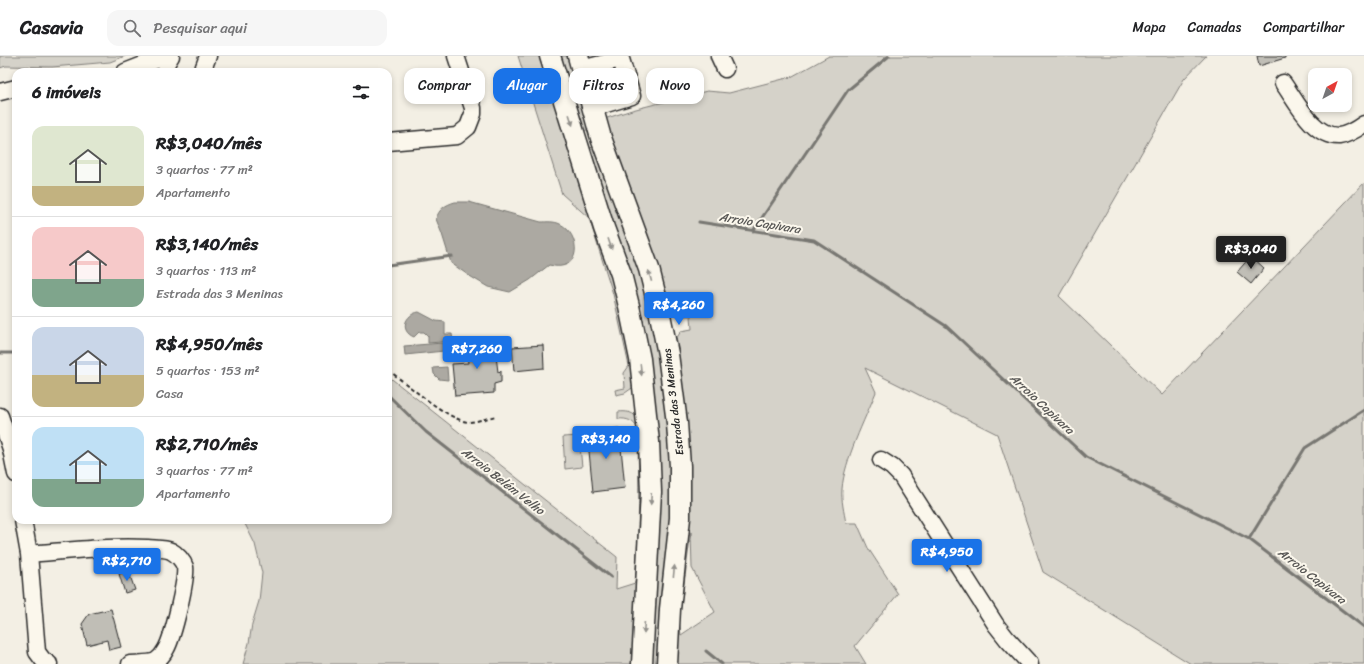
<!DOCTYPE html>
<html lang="pt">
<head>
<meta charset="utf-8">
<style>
  :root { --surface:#fff; --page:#f6f6f6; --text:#202124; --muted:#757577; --line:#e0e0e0; --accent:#1a73e8 }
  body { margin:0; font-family:Sriracha,sans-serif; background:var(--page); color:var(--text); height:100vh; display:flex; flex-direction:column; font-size:15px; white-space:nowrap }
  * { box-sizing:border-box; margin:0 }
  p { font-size:13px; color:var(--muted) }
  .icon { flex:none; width:22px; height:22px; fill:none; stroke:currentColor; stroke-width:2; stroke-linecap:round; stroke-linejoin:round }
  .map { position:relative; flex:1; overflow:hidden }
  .sheet { position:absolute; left:12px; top:12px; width:380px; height:456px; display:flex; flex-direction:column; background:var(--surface); border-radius:12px; box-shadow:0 2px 6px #0003 }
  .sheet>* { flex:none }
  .hud { position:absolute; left:404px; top:12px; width:380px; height:36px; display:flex; gap:8px }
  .needle { width:26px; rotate:40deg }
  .controls { position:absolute; left:1308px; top:12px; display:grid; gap:8px }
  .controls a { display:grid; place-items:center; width:44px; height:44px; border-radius:8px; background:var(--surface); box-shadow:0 2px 6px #0003; font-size:20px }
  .price { position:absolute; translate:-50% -34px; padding:0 9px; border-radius:4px; background:var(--accent); color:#fff; font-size:13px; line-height:26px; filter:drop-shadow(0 1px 2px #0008) }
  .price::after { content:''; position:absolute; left:50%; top:24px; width:12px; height:9px; margin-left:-6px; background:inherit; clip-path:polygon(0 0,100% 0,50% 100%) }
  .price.selected { background:#222; color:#fff }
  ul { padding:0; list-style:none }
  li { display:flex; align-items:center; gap:12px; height:100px; padding:0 20px }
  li+li { border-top:1px solid var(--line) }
  li span { display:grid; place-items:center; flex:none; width:112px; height:80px; border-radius:12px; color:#555 }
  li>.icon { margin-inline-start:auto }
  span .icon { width:48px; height:48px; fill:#fffc; stroke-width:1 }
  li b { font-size:17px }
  h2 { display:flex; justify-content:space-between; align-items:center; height:48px; padding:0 20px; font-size:17px }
  .pill { padding:0 14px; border-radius:12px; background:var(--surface); box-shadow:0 2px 6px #0003; font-size:14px; line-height:36px }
  .pill.selected { background:var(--accent); color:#fff }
  header { display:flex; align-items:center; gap:24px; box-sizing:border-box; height:56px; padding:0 20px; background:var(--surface); border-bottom:1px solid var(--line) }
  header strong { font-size:19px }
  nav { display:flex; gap:22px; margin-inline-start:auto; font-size:14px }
  .search { width:280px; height:36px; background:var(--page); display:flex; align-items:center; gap:10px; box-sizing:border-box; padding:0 14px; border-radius:12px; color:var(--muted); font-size:15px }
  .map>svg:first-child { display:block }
</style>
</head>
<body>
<header>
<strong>Casavia</strong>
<div class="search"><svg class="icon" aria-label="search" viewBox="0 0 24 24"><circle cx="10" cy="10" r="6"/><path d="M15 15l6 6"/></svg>Pesquisar aqui</div>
<nav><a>Mapa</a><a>Camadas</a><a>Compartilhar</a></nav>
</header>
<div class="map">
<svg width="1364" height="608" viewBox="0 0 1364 608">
  <rect width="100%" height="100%" fill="#f3efe4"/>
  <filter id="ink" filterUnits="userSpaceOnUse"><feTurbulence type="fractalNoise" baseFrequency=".025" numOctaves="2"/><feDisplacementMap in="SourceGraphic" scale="8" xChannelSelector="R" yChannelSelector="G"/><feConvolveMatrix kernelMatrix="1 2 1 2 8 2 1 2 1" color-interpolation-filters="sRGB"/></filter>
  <g filter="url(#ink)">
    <!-- green -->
    <path fill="#d5d2c9" stroke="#807e7a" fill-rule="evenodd" d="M0,0h125l-15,6 -58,5 -46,-1 -6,2z
      M518,0h26l75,232 16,98 -10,7 -9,2 -1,-5 10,-2 -1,-15 5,-7 -16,-72 -24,-76 -27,-24z
      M556,0h13l20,72 -5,4z
      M829,0h377l-22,23 -125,217 103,99 202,-212v481h-173l-148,-92 -46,-138 -132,-66 11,24c-11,27 -32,69 -34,97 -1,11 2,23 4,34h11l11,25 30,46 -43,52 11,18h-193l2,-323 6,-10 11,-2 -1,-13 -15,-1 -9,-8 -63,-188 28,-9 75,-19 22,2 62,-16zM691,476l1,36 23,44 -34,23 -2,-14z
      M597,90l45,128 11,46 17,110 1,89 -9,145h-15l9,-224 -70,-291z
      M388,320l229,181 -1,32 19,-6c4,-52 5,-103 2,-155 -3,-7 -10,-10 -19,-9v-7c18,-2 20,6 26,21l-8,231h-393l6,-21 3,-19 7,-23 3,-28 -7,-29 -12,-24h145z
      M579,380l3,31 -17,2 -2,-32z"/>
    <!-- water -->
    <path fill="#aca9a2" stroke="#787772" d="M455,146h14l72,20c6,0 13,-1 19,2 21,10 23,50 -11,41l-19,15 -20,12 -22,-5 -20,-12 -17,-12 -9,-29 -6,-15c3,-10 9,-14 19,-17z
      M419,256l17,9 9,1v12h7l1,7 -25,2v-7l-4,-4h-5l-5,5c-15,-6 -9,-23 5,-25z
      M443,287l1,8 -39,4 -1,-9z
      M447,311l1,13 -9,-1 -5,-5 -1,-6z"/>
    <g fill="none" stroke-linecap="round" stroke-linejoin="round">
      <!-- stream -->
      <path stroke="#787772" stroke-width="3" d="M699,166l115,18 132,86 140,131 163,82 115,88
        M753,175l95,-141 41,-34
        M388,209l64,-9
        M0,297h16
        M388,339l38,37 185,145
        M1249,483l56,-91 59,-38
        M706,595l16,13"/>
    </g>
    <!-- building -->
    <path fill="#c0beb6" stroke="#2b2b2b" d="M1257,0h28v2l-26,8z
      M1251,200l13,12 -13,16 -14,-12z
      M494,284l4,32 3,-1v11l-7,2v9l-39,3 -3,-32 16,-1 -2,-20z
      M543,289l1,23 -30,3 -2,-24z
      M619,372l6,60 -32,4 -6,-61z
      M128,514l7,20 -10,3 -6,-19z
      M111,553l10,38 -12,3 -2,-10 -20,5 -5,-21 7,-10z"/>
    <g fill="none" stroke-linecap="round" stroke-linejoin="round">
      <!-- minor casing -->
      <g stroke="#2b2b2b" stroke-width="19">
        <path id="minor" d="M719,0l6,13
          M581,13l40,-10 11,37 -39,12
          M125,16l41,-16
          M167,16l-1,-8 5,-8
          M202,16l6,-16
          M1283,27c13,18 30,54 56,53 8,-1 18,-7 25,-12
          M587,30l39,-10
          M0,36l16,-4
          M388,86l69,-6 11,-9 5,-13v-6l-17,-52
          M0,360l11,33 5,25
          M881,404l11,7 9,9 95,149 11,14 23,25
          M23,464l6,34 8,98 6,8 6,4
          M29,498c39,-3 78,-8 118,-6 7,1 17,0 24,3 6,3 12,10 14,16 2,12 -12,70 -19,82 -2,4 -6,9 -10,12 -6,3 -18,2 -26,3"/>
      </g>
      <!-- major casing -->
      <g stroke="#2b2b2b" stroke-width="23">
        <path id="major" d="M550,0l54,172 17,46 8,32 11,53 9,83 2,50 -9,172
          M578,0l23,82 48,131 9,36 10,49 9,69 3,43v52l-10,91 -3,55"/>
      </g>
      <!-- path -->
      <path stroke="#2b2b2b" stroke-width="2" stroke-dasharray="4 3" stroke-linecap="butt" d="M388,314c18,13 60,50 80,52 9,0 19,-4 28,-6"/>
      <!-- minor -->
      <use href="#minor" stroke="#fbf7ec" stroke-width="16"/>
      <!-- major -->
      <use href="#major" stroke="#fbf7ec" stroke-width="20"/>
    </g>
    <!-- one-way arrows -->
    <defs><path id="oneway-solid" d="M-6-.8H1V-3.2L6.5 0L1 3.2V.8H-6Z"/></defs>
    <g fill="#93918c">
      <use href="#oneway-solid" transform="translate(571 64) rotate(72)"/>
      <use href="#oneway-solid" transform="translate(610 188) rotate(71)"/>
      <use href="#oneway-solid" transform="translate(650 220) rotate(-105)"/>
      <use href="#oneway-solid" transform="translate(641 314) rotate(83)"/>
      <use href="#oneway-solid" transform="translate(651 443) rotate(93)"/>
      <use href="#oneway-solid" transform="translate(674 515) rotate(-84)"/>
      <use href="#oneway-solid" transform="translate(644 572) rotate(94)"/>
    </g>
  </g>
  <g text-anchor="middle" stroke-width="4" stroke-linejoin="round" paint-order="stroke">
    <!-- street labels -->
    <g font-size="11" fill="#2b2b2b" stroke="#fbf7ec">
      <text transform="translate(673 346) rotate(-97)" y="4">Estrada das 3 Meninas</text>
    </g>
    <!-- water labels -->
    <g font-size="12" font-style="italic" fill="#585755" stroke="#fbf7ec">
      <text transform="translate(760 167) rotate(9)" y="4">Arroio Capivara</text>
      <text transform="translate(1042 348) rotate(43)" y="4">Arroio Capivara</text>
      <text transform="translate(503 425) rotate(38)" y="4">Arroio Belém Velho</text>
      <text transform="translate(1312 520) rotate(38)" y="4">Arroio Capivara</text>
    </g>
  </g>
</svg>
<div class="controls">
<a><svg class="needle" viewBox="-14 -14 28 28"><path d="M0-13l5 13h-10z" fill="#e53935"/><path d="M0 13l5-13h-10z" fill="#757577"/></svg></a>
</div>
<b class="price selected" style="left:1251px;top:214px">R$3,040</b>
<b class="price" style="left:679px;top:270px">R$4,260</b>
<b class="price" style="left:477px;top:314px">R$7,260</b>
<b class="price" style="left:606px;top:404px">R$3,140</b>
<b class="price" style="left:947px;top:517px">R$4,950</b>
<b class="price" style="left:127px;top:526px">R$2,710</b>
<div class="hud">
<a class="pill">Comprar</a>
<a class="pill selected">Alugar</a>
<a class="pill">Filtros</a>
<a class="pill">Novo</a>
</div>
<section class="sheet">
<h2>6 imóveis<svg class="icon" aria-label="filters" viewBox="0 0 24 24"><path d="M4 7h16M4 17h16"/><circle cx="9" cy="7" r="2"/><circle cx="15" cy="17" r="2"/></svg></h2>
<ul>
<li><span style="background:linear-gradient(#dfe7d0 75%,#c2b280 0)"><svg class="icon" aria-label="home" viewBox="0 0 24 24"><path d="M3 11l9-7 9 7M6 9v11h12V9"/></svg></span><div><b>R$3,040/mês</b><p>3 quartos · 77 m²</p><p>Apartamento</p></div></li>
<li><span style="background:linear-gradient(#f6c9c9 65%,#7fa58c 0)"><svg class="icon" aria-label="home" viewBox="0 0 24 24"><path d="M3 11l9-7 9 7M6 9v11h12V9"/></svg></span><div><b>R$3,140/mês</b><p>3 quartos · 113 m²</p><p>Estrada das 3 Meninas</p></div></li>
<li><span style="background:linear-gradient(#c9d6e8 60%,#c2b280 0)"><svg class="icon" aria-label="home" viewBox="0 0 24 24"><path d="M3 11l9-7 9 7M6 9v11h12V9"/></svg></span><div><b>R$4,950/mês</b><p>5 quartos · 153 m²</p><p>Casa</p></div></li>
<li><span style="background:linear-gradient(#bfe0f5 65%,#7fa58c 0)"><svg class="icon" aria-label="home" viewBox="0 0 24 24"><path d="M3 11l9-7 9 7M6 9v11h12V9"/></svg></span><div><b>R$2,710/mês</b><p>3 quartos · 77 m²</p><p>Apartamento</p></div></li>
</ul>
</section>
</div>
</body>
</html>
